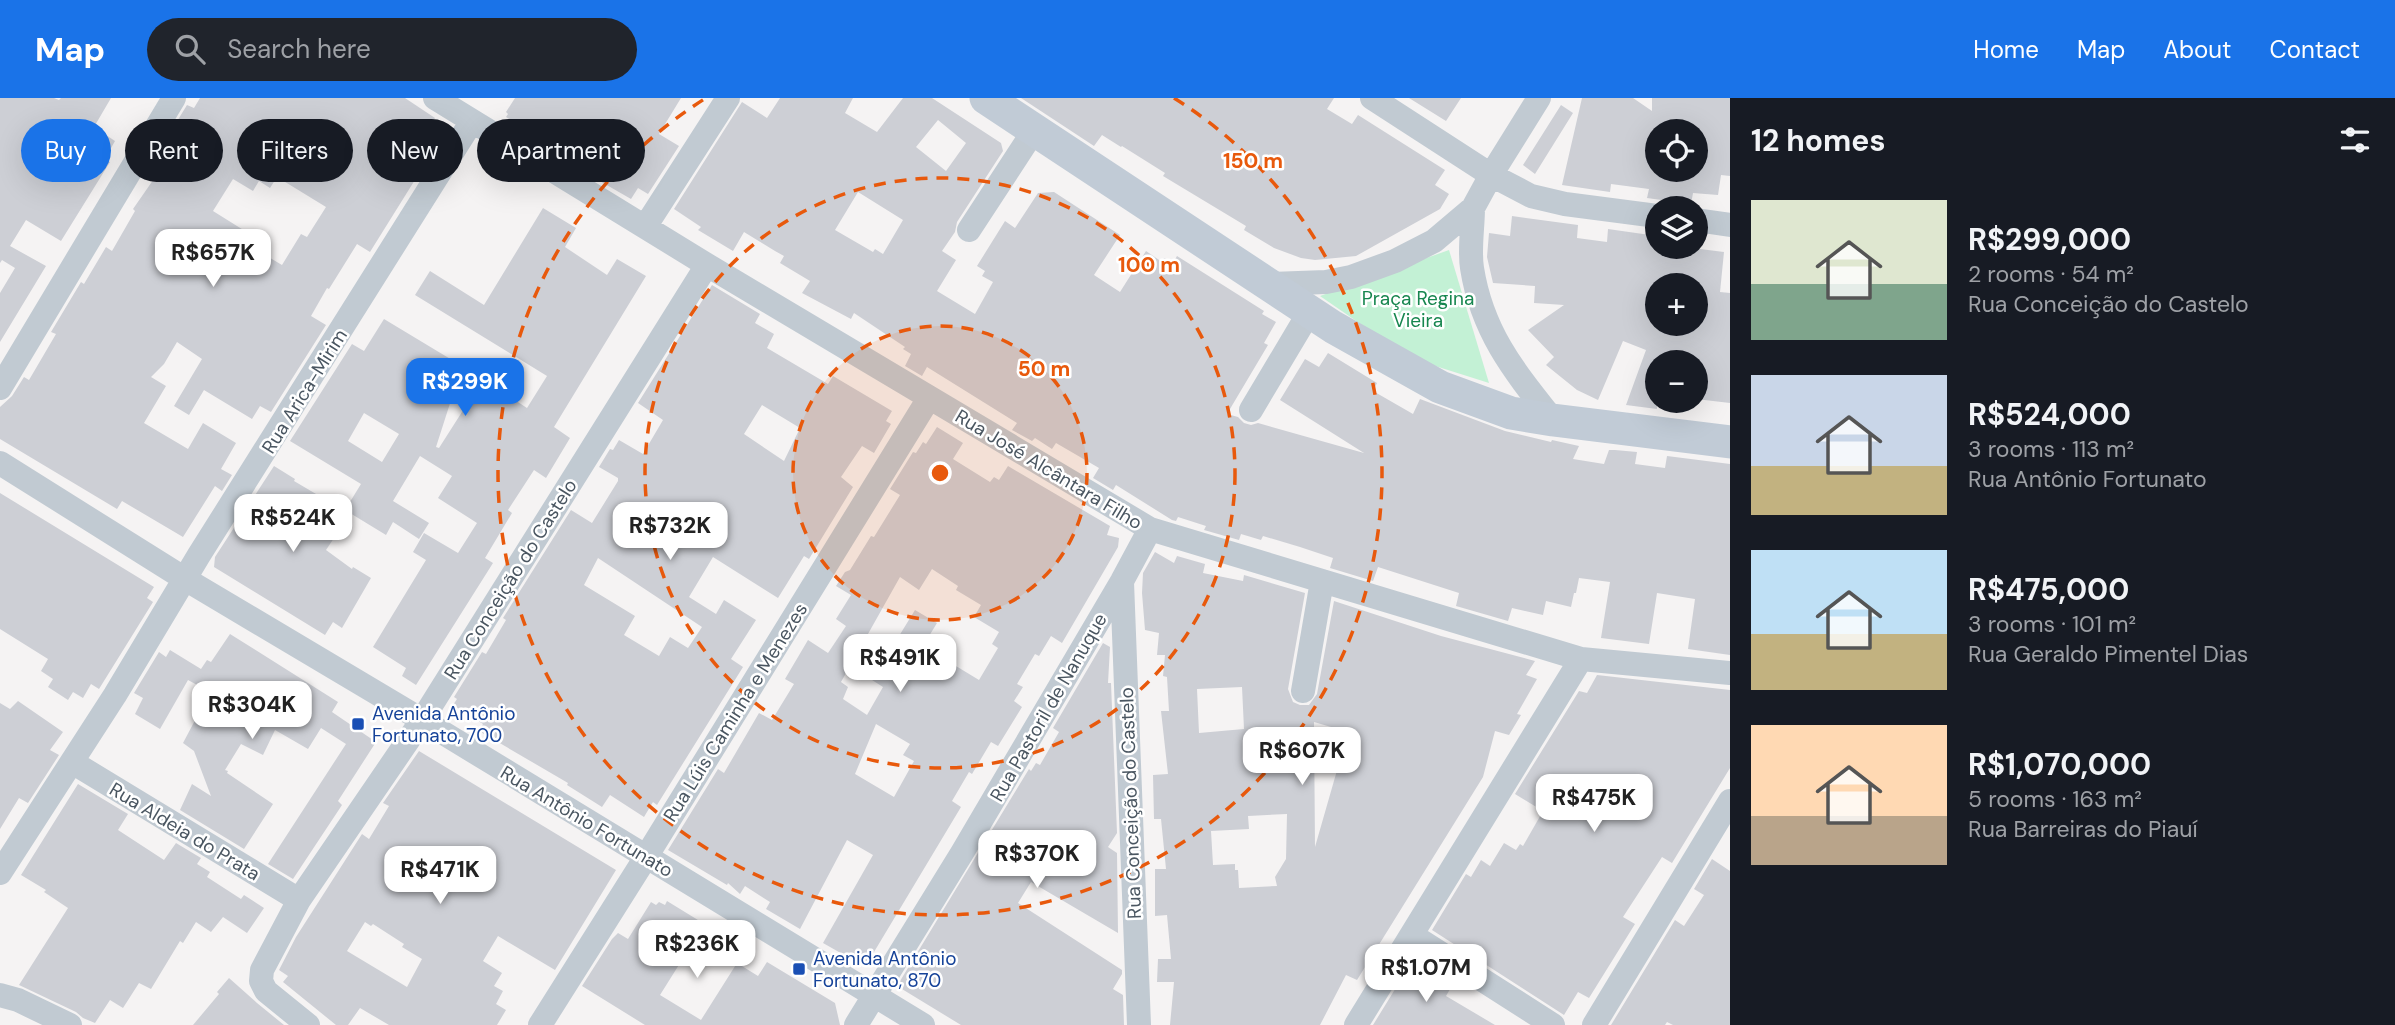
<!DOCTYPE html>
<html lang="en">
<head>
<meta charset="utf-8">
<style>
  :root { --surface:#171b24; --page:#20242c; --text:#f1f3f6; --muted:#9ea1a6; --accent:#1a73e8 }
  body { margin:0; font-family:"DM Sans",sans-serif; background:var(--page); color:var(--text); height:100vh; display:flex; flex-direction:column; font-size:26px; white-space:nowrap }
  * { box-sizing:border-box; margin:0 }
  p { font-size:23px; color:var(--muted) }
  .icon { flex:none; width:38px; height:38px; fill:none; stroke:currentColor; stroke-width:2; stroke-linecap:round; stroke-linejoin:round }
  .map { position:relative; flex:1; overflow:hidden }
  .panel { display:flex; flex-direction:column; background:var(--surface); width:665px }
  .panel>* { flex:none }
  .banner { position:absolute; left:21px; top:21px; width:665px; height:63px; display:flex; gap:14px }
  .controls { position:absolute; left:1645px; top:21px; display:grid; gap:14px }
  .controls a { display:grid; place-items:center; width:63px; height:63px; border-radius:50%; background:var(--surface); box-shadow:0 7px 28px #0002; font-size:35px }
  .price { position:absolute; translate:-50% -60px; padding:0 16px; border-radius:14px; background:#fff; color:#222; font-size:23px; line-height:46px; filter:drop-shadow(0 2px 4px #0008) }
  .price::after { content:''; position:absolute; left:50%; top:42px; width:21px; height:16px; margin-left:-10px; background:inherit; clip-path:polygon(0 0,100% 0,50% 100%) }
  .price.selected { background:var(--accent); color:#fff }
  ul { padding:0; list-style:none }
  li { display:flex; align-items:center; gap:21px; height:175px; padding:0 21px }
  li span { display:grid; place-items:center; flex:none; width:196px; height:140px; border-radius:0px; color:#555 }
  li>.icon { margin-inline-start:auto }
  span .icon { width:84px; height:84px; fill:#fffc; stroke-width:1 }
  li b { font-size:30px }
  h2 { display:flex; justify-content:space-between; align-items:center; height:84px; padding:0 21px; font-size:30px }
  .tag { padding:0 24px; border-radius:32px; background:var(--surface); box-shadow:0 7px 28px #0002; font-size:24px; line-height:63px }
  .tag.selected { background:var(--accent); color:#fff }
  header { display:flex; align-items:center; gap:42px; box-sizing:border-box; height:98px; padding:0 35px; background:var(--accent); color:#fff }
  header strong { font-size:33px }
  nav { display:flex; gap:38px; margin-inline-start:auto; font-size:24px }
  .search { width:490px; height:63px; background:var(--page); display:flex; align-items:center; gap:18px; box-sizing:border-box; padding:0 24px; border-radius:38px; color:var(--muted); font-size:26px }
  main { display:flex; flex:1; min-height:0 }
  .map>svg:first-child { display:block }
</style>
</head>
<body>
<header>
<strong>Map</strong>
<div class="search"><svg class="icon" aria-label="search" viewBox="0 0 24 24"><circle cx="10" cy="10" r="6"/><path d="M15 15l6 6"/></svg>Search here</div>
<nav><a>Home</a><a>Map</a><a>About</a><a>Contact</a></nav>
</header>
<main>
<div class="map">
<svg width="1730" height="927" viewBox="0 0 1730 927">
  <rect width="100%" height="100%" fill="#f5f3f3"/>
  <!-- green -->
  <path fill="#c3f1d5" d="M1449,152l40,133 -79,-25 -90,-62z"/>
  <!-- building -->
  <path fill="#cdcfd5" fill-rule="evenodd" d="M0,0h54l5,2 2,-2h50l-17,29 21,14 -10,18 5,3 -49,79 -35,-21 -16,26 36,20 -46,76v-49l15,-25 -13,-8 -2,3z
    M200,0h205l30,20 -6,10 9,6 -23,39 3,2 -48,77 -13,-8 -28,45 -2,-1 -16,28 15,9 -55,87 -11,-6 -8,13 -48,-29 -15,25 -15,-9 28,-47 -25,-17 -13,22 -13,13 15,9 -22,37 44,26 15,-26 33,20 -15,26 11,6 -10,16 -7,-5 -32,51 -61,-36 -5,8 -117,-70v-32l12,-11 12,-19 5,3 27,-46 -5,-2 30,-50 3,2 22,-37 6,4 23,-40 -2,-2 34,-49 -10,-6 30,-49 7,3zM277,79l49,30 -19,30 -6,-3 -19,31 -42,-25 5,-9 -32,-20 20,-32 20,12 6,-10 11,7z
    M515,0h166l-22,36 20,12 -31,48 -10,-6 -7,11 -33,-19 2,-4 -38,-24 6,-10 -25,-16 -9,14 -12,-8 2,-4 -18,-11 2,-3 -2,-2z
    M780,0h73l-8,15 32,19 26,-34h29l69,45 2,8 -46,71 -2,10 -13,19 14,9 -19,31 38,23 18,-32 -11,-6 3,-5 -8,-5 28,-45 10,7 23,-35 16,-1 66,43 -26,40 26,17 26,-41 16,11 2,-4 9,5 4,-7 87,55 -2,3 14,8 -12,21 4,2 -41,69 11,3 6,6 7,2 7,-2 106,30 -84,-53 25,-41 14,8 9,-14 49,30 -4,8 40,23 7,-15 85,32 46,11 1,-2 27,6 -6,13 31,5 5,-14h6l22,2 -2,12 30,4 2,-12 63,8v191l-42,-6 7,-50 -38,-6 -8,51 -48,-6 9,-56 -31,-4 -3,15h-2l-3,14 -25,-6 -3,14 -31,-7 -4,13 -52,-15 3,-13 -81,-26 -5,14 -43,-13 3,-10 -33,-11 -37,-11 -2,4 -20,-6 -2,6 -35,-10 2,-4 -28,-9 -2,4 -4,-1 -56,-35 -3,5 -20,-12 6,-10 -43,-25 -4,6 -17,-11 -3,3 -20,-11 5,-7 -90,-56 -5,9 -17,-10 6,-12 -8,-5 2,-2 -51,-34 -3,6 -49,-26 8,-12 -30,-18 4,-7 -9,-5 -31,-19 -11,19 -35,-21 3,-3 -27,-18 68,-107 25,16zM938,22l28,23 -20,28 -30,-24zM858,94l45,28 -20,34 -8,-5 -2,3 -38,-22z
    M1021,0h313l-7,11 25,15 6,-9 87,55 -10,15 14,9 -9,15 -84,47 -41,4 -14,-2 -27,-10 -30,-18 2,-4 -83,-50 2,-3 -43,-27 -1,1 -19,-12 -8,11z
    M1409,0h52l-15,23z
    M1582,0h51l19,13v-13h78v78l-9,-1 -3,20 -25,-2 -2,11 -44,-6 2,-9 -38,-5 -1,8 -48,-7zM1657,33h39v39h-39z
    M1561,7l12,8 -38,61 -12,-9z
    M543,110l33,20 -11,19 42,28 10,-16 29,17 -92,151 16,11 -24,40 -12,-8 -26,40 4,3 -27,45 8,5 -77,122 -14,-9 4,-8 -33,-21 53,-87 -13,-8 11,-19 34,20 19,-30 -39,-25 14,-22 -32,-20 -27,45 36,22 -10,16 -26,-17 -7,13 -41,-25 16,-26 -71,-43 62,-97 12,7 20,-32 78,47 -26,81 3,1 44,-69 44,29 20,-32 -132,-81 15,-24 54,34zM364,315l35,21 -17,28 -34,-21z
    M1512,118l66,9 -1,13 30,4 1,-13 49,7v11h27l40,5 -4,40 10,1v110l-34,-4v-37h-39v47l-31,-4 20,-55 -23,-9 -25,59 -21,-10 -31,-25 8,-8 -26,-27 36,-25 -30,-2 1,-17 -42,-3 -6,-26 2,-24 21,3zM1657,187h39v39h-39z
    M712,187l48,29 -5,9 19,11 -7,14 61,36 5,-8 59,35 -6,10 5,3 -17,29 -12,-7 -21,31 12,10 -44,72 -5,-3 -26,42 -65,-41 -24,40 27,17 8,-14 32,20 -25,39 12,8 -86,138 -4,-3 -9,15 -34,-22 -8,12 -35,-22 1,-2 -89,-52 4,-7 -30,-19 4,-6 -3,-2 28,-45 4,2 20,-34 -3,-2 68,-108 21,13 26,-42v-3l-19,-11 11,-18 3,1 6,-10 24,14 20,-34 -25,-17zM762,307l38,23 -16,33 -40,-27zM598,460l104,69 -14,21 -18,-11 -11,19 -35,-21 11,-19 -51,-31z
    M937,329l26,16 -10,16 37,23 4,-5 5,3 9,-14 102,60 -3,9 12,3 -1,9 -56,96 -11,-7 -12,20 -4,-2 -18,30 6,3 -9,14 8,6 -24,39 -7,-4 -19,32 -3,-2 -17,29 9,6 -93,155 -8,2 -37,-21 50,-88 -26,-15 -47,89 -34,-20 4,-7 -25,-16 -5,8 -12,-11 -1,2 -59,-35 50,-81 6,4 35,-60 13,7 22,-36 -9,-5 23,-39 20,13 18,-27 -10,-7 15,-24 -15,-9 9,-14 5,-2 21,-34 3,1 26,-42 -10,-6 23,-37 3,1 7,-11 3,2zM932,471l26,17 -2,4 25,15 -7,12 25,15 -7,12 6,4 -19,32 -56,-34 14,-23 -22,-13 -43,70 11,7 -16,28 -24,-16 5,-12 -7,-5 59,-105 19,13zM876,626l34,20 -7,11 11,6 -20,36 -39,-23z
    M274,368l21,13 -1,2 56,33 -24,36 26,19 1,-2 18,11 -29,50 -9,-6 -8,13 -111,-68 1,-10z
    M0,395l154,94 -7,11 6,4 -54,87 -8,-5 -8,14 -10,-6 -5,8 -20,-13 5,-8 -12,-8 7,-12 -48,-30z
    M1155,454l19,11 3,-7 28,8 -2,9 40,8 1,-6 61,18 -17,96 5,13 7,3h9l8,-11 17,-93 107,35 94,25 -9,14 11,4 -20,35 4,1 -12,20 -14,-4 -12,46 -126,203 -11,-5 -26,50h-150l4,-43h-17l1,-23h13l-4,-44 -12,1v-47h11l-5,-50h-7l-1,-44 15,-1 -7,-63h8l-2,-34 -4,-1 2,-21h-8l2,-22 -14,-3 -3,-37 1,-20zM1242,589l2,42 -45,4 -2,-44zM1314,624l34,10 -33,115zM1287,716l-1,45 -11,18 2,9 -38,2 -1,-18h-3v-6l-22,1 -2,-34 38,-2 -1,-13z
    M230,536l108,68 -6,10 44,30 -38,59 4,4 -49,74 -25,-15 78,-120 -25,-16 -13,21 -33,-19 -12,25 -22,-11 -16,26 3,1 -1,2 46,31 -29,45 -64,-39 12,-26 19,12 -17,-45 -11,-8 27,-51 -22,-12 -28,49 -25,-15 8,-16 -9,-5 25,-41 7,5 4,-7 31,19 6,-9 4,2z
    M1103,545l7,4 -2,36h3l6,150 -9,14 9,6 1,80 -87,-51 -13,21 104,67v4l-9,15 10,6 1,30h-163l-64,-39 132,-217 2,2 5,-8 4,2 19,-33 -6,-4z
    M1597,577l133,15v78l-58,95 -10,-6 -39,60 12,7 -46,74 -11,-6 -14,23 -132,-85 34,-56 5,3 10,-17 9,6 14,-23 12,7 4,-6 3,2 20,-35 -28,-17 64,-103 8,2z
    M18,603l45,31 -13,18 9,5 -31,48 -9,-5 -19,31v-126l10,6z
    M419,653l197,119 -61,100 -57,-34 -15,25 19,12 -8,13 9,5 -7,13 10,6 -9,15h-108l-29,-17 -12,17h-12l-53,-43 5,-6 -9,-6 17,-33 66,-103 7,5 20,-33 -6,-3zM365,824l6,4 2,-2 31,20 -2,3 20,12 -15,28 -60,-36z
    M78,686l50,30 -10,16 46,30 12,-17 25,15 -4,6 13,8 -3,5 34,22 3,-4 20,13 -17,25 -24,-16 -12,15 -15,-10 -13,21 -3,-2 -29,48 -12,-6 -16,25 -13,-8 -15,23 -12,-5 -7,-6 -57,-27 49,-77 -24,-16 2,-2 -25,-15z
    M1712,761l18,12v154h-57l-6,-3 -2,3h-54l64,-105 9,6 20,-31 -10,-6z
    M667,803l44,27 -20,33 -9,-1 -22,35 41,25 36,-57 21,13 9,-14 68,41 5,22h-195l-63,-39 30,-47 6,-6 10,6 23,-37 5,3 3,-3 6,3z
    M1422,868l31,18 -7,12 49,29h-122l32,-52 10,6z
    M229,880l28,25 27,22h-91l26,-31 -2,-2z"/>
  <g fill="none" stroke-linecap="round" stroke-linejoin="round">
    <!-- street -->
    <path stroke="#c1cad2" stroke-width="24" d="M435,0l272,167 443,264 431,130 149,14
      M1372,0l119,77 40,21 34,8 92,12
      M1473,110c0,19 -4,41 -1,60 10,64 42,103 81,152
      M1696,122l34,5
      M645,129l83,-129
      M969,132l66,-101
      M1271,186l55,-2 25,-5 44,-16 39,-20 39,-33 18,-33 48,-77
      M0,290l174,-290
      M1251,312l59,-99
      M0,365l185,116 237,141 501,305
      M1122,484l17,443
      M1303,593l19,-110
      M72,664l227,138
      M0,775l115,-178 84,-140 273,-434
      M1412,837l141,90
      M0,897l18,5 52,25
      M308,927l-42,-34 -5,-10 1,-11 37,-70 123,-180 285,-455
      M540,927l106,-168 283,-459
      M856,927l106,-172 160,-272 28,-52
      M1356,927l225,-366
      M1594,927l136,-224"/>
    <!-- secondary -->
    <path stroke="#c1cbd6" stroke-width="33" d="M986,0l347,229 107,60 71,26 42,7 177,22"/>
  </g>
  <!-- distance rings -->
  <circle cx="940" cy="375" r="147" fill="#e8590c" fill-opacity=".12"/>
  <g fill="none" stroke="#e8590c" stroke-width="3.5" stroke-dasharray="12 9">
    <circle cx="940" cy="375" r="147"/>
    <circle cx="940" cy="375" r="295"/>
    <path d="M1174 0A442 442 0 1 1 706 0"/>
  </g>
  <!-- markers -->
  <g fill="#1a4fb4" stroke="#fff" stroke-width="2.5">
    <rect x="351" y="619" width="14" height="14" rx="3.5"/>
    <rect x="792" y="864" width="14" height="14" rx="3.5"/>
  </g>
  <g text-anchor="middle" stroke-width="5" stroke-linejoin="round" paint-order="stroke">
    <!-- park labels -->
    <g font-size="19" fill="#17864f" stroke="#fff">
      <text x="1418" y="207">Praça Regina<tspan x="1418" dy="22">Vieira</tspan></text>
    </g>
    <!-- street labels -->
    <g font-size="19" fill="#4a5661" stroke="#fff">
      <text transform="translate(304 293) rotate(-58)" y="7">Rua Arica-Mirim</text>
      <text transform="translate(1049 371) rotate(31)" y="7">Rua José Alcântara Filho</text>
      <text transform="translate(510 481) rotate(-58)" y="7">Rua Conceição do Castelo</text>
      <text transform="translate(1048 609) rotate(-60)" y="7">Rua Pastoril de Nanuque</text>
      <text transform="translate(735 614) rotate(-58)" y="7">Rua Lúis Caminha e Menezes</text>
      <text transform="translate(1130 705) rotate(-92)" y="7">Rua Conceição do Castelo</text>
      <text transform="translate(587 723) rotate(31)" y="7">Rua Antônio Fortunato</text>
      <text transform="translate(185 733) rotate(31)" y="7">Rua Aldeia do Prata</text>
    </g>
    <!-- transit labels -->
    <g font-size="19" fill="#164399" stroke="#fff" text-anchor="start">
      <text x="372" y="622">Avenida Antônio<tspan x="372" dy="22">Fortunato, 700</tspan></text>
      <text x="813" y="867">Avenida Antônio<tspan x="813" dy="22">Fortunato, 870</tspan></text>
    </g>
  </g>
  <circle cx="940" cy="375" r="10" fill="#e8590c" stroke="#fff" stroke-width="3.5"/>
  <g font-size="21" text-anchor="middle" font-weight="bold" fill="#e8590c" stroke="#fff" stroke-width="5" stroke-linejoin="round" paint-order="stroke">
    <text x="1253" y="70">150 m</text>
    <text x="1149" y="174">100 m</text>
    <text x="1044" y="278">50 m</text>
  </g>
</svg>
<div class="controls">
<a><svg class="icon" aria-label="locate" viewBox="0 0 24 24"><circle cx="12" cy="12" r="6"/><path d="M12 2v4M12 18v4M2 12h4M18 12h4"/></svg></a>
<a><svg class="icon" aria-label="layers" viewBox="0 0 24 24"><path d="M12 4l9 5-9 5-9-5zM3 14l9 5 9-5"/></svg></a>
<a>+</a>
<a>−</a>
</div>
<b class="price" style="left:213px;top:191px">R$657K</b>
<b class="price selected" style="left:465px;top:320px">R$299K</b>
<b class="price" style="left:293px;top:456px">R$524K</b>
<b class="price" style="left:670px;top:464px">R$732K</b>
<b class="price" style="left:900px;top:596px">R$491K</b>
<b class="price" style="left:252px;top:643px">R$304K</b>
<b class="price" style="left:1302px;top:689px">R$607K</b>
<b class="price" style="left:1594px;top:736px">R$475K</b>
<b class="price" style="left:1037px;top:792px">R$370K</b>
<b class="price" style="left:440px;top:808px">R$471K</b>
<b class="price" style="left:697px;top:882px">R$236K</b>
<b class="price" style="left:1426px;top:906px">R$1.07M</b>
<div class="banner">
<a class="tag selected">Buy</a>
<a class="tag">Rent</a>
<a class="tag">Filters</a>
<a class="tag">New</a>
<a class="tag">Apartment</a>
</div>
</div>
<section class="panel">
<h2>12 homes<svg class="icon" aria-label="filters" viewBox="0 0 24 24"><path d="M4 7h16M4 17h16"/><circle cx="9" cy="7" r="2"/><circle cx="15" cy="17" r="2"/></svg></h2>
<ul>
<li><span style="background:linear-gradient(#dfe7d0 60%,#7fa58c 0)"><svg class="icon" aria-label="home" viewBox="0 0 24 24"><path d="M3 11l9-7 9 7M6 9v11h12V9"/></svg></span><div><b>R$299,000</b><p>2 rooms · 54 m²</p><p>Rua Conceição do Castelo</p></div></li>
<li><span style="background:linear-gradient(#c9d6e8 65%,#c2b280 0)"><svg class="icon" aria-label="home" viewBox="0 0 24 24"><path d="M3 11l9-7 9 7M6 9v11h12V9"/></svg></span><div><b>R$524,000</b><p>3 rooms · 113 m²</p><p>Rua Antônio Fortunato</p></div></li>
<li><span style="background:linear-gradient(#bfe0f5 60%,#c2b280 0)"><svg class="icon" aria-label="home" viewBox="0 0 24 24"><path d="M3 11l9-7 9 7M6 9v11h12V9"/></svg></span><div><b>R$475,000</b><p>3 rooms · 101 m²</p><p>Rua Geraldo Pimentel Dias</p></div></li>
<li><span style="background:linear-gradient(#ffd9b3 65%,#b9a48a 0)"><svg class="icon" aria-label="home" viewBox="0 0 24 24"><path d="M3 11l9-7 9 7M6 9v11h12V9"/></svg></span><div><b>R$1,070,000</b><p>5 rooms · 163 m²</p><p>Rua Barreiras do Piauí</p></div></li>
</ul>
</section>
</main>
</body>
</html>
